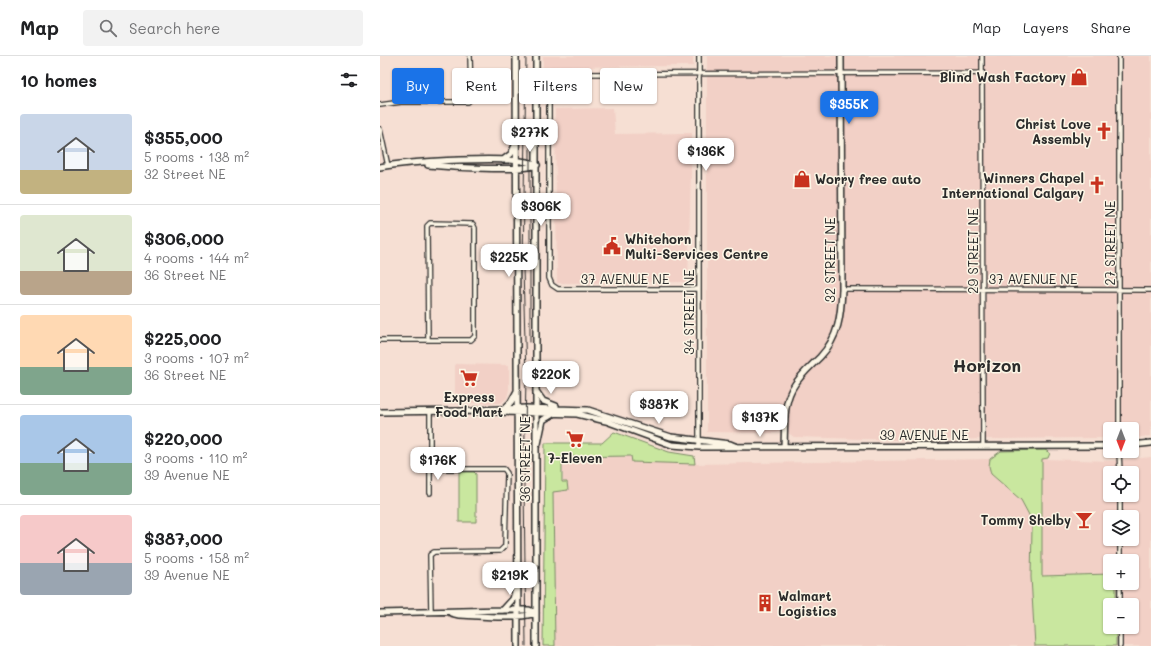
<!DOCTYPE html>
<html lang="en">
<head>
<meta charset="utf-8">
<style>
  :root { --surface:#fff; --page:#f2f2f2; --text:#202124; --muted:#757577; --line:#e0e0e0; --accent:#1a73e8 }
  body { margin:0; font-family:Mali,sans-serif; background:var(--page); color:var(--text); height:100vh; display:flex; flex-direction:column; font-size:15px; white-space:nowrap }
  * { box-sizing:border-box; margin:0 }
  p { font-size:13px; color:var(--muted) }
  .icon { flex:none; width:22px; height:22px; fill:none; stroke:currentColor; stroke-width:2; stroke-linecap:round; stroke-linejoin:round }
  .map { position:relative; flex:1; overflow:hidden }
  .side { display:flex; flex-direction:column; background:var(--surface); width:380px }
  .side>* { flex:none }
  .guide { position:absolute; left:12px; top:12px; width:380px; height:36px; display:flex; gap:8px }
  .needle { width:26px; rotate:180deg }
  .tools { position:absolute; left:723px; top:366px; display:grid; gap:8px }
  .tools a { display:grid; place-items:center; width:36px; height:36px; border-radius:4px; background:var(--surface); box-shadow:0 1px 3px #0004; font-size:20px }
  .price { position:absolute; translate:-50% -34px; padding:0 9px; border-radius:8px; background:#fff; color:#222; font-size:13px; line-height:26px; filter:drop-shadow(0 1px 2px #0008) }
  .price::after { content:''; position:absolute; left:50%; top:24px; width:12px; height:9px; margin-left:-6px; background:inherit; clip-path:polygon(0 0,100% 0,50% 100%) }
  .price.selected { background:var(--accent); color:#fff }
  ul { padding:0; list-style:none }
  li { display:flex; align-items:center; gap:12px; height:100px; padding:0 20px }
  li+li { border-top:1px solid var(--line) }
  li span { display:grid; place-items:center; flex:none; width:112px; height:80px; border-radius:4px; color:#555 }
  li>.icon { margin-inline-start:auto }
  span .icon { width:48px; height:48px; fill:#fffc; stroke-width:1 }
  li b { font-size:17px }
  h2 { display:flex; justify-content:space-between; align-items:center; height:48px; padding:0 20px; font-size:17px }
  .chip { padding:0 14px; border-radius:4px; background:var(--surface); box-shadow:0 1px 3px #0004; font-size:14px; line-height:36px }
  .chip.selected { background:var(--accent); color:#fff }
  header { display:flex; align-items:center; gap:24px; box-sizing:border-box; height:56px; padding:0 20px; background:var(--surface); border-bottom:1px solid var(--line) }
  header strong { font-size:19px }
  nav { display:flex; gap:22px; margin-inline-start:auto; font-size:14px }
  .search { width:280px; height:36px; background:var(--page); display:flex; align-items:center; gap:10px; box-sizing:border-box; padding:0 14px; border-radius:4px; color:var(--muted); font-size:15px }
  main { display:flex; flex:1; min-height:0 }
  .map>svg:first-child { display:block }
</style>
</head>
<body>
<header>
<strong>Map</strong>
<div class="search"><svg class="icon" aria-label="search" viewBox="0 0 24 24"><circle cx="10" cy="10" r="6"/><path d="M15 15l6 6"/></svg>Search here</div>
<nav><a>Map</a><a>Layers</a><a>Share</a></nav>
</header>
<main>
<section class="side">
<h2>10 homes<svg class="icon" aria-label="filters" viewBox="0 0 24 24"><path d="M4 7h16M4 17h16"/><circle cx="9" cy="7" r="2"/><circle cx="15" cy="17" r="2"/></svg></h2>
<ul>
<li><span style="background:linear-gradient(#c9d6e8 70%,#c2b280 0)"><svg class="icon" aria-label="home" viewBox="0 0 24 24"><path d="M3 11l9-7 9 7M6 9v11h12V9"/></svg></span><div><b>$355,000</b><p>5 rooms · 138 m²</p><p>32 Street NE</p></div></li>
<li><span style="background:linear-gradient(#dfe7d0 70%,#b9a48a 0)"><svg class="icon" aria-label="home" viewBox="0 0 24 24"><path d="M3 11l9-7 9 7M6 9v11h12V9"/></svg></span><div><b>$306,000</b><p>4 rooms · 144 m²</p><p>36 Street NE</p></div></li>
<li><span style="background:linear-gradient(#ffd9b3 65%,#7fa58c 0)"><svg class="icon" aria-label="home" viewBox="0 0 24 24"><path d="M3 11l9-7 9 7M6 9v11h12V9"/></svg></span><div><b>$225,000</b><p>3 rooms · 107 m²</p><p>36 Street NE</p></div></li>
<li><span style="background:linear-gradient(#a9c7e8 60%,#7fa58c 0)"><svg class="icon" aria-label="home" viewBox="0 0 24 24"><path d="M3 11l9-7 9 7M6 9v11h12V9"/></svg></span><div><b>$220,000</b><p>3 rooms · 110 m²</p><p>39 Avenue NE</p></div></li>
<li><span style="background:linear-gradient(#f6c9c9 60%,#9aa5b1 0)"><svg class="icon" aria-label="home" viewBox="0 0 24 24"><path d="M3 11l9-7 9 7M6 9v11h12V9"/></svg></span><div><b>$387,000</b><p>5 rooms · 158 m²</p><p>39 Avenue NE</p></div></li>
</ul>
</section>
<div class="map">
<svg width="771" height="590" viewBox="0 0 771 590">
  <rect width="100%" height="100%" fill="#f6dfd3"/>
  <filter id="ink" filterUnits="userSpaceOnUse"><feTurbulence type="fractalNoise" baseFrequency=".025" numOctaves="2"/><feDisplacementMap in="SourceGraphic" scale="8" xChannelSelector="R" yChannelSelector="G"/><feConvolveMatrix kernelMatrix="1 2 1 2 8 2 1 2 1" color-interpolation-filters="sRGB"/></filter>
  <g filter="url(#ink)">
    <!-- built -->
    <path fill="#f2d0c6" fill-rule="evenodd" d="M163,0h150v10l-150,1z
      M327,0h444v380l-19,2v-9h-22v9h-19l-191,2 -106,-3 -13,-9 -2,4 -4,1 -68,-1z
      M233,52l2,26 77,-1 -4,149 -131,1 -2,-174z
      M75,308l54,1v24l-2,9 -6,5h-46z
      M251,400l2,6 62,2 295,-5 -1,7 2,8 30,26 8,15 3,14 -1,48 4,69h-480l-2,-155 14,-1v-8l-4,-1v-23z
      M771,401v189h-35v-19h16v-22h-16v-22h16v-22h-22v13l-68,2v-117l70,2zM730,417h22v22h-22zM730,461h22v22h-22z"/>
    <!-- green -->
    <path fill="#c9e79f" stroke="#7a8965" d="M234,376l55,20 25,4 1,8 -63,-2 -1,-6 -69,1v25h5l1,8 -15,2 2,154h-12l2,-203h57z
      M665,394l5,3 -2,5 -6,1v117l68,-2v9h6v22h-6v22h6v19h-81l-4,-69 1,-49 -3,-13 -8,-15 -30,-26 -2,-8 1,-7 11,-8z
      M79,416h15l2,2v48h-17z"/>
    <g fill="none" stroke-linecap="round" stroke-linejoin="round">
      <!-- street casing -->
      <g stroke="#2b2b2b" stroke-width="6">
        <path id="street" d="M602,0l1,390
          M739,0v373
          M0,49l21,-3h67l3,-3 -1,-43
          M0,73l8,37
          M319,233h-141l-6,-4 -3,-7v-191l2,-9 5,-4 427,-1
          M462,233l309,1
          M0,284h91l4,-4v-108l-2,-4 -43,-1 -3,3 1,114
          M319,391v-391
          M739,395l1,22
          M51,413h73l3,4 -2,73 -5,5 -66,1 -4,3 1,57
          M50,437v-82
          M740,439v22
          M740,483v22
          M740,549v-22
          M740,590v-19"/>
      </g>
      <!-- secondary casing -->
      <g stroke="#2b2b2b" stroke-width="8">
        <path id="secondary" d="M136,0l2,590
          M123,104l8,-6 5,-11
          M48,109c21,2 93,7 109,0
          M0,111c25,-5 138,-13 157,-2
          M156,335l7,10 13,5
          M125,352l6,-6 6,-11
          M96,354l50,-2 62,2 83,27 59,7 7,3
          M0,356l82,-1 115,3 29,7 66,24 27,2 411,-1
          M158,388l5,-24 10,-6
          M752,389l19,-2
          M404,390c1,-19 -1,-40 8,-57 7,-13 18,-22 28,-32 19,-20 21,-42 22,-68l-1,-233
          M123,554l10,-11 3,-11
          M0,557l123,-3h26l7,3
          M71,557l8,2c23,1 57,5 77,-2
          M156,590v-590"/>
      </g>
      <!-- street -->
      <use href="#street" stroke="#fcf5e5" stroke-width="3.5"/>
      <!-- secondary -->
      <use href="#secondary" stroke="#fcf5e5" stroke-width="5"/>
      <!-- tram -->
      <path stroke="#2b2b2b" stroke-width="1" d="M146,0l-3,213 3,107 -2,109 2,161
        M150,86v200"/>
    </g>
  </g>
  <!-- icons -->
  <defs>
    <g id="shop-bare" transform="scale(1.38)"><path d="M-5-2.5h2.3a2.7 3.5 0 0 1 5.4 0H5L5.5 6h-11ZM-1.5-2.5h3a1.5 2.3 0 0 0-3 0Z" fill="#c8321e" stroke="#fcf5e5" stroke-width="2.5" paint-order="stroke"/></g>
    <g id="church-bare" transform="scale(1.38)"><path d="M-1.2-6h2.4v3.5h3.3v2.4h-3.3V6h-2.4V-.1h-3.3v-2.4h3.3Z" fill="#c8321e" stroke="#fcf5e5" stroke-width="2.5" paint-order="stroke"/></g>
    <g id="civic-bare" transform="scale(1.38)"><path d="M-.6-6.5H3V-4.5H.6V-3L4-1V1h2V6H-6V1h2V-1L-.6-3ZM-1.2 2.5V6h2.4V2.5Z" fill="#c8321e" stroke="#fcf5e5" stroke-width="2.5" paint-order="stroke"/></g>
    <g id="supermarket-bare" transform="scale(1.38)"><path d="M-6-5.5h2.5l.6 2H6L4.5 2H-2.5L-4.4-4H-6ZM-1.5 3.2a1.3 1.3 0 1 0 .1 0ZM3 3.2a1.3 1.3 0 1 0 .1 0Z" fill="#c8321e" stroke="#fcf5e5" stroke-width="2.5" paint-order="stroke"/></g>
    <g id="bar-bare" transform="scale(1.38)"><path d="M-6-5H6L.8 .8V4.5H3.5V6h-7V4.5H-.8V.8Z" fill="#c8321e" stroke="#fcf5e5" stroke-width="2.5" paint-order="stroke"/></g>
    <g id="building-bare" transform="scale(1.38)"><path d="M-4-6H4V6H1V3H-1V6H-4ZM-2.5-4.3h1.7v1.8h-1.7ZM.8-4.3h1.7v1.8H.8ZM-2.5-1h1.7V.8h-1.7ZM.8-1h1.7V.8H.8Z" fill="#c8321e" stroke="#fcf5e5" stroke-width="2.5" paint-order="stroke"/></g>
  </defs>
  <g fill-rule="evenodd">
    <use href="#shop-bare" x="699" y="21"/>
    <use href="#church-bare" x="724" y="75"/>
    <use href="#shop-bare" x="422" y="123"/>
    <use href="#church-bare" x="717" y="129"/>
    <use href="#civic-bare" x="232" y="190"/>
    <use href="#supermarket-bare" x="89" y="322"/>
    <use href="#supermarket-bare" x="195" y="383"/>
    <use href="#bar-bare" x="704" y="464"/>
    <use href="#building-bare" x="385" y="547"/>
  </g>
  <g text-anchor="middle" stroke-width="3" stroke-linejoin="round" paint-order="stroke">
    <!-- poi labels -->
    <g font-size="13" font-weight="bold" fill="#2b2b2b" stroke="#fcf5e5" text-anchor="end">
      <text x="686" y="26">Blind Wash Factory</text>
      <text x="711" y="73">Christ Love<tspan x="711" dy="15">Assembly</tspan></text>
      <text x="704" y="127">Winners Chapel<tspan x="704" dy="15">International Calgary</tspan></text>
      <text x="435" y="128" text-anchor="start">Worry free auto</text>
      <text x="245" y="188" text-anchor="start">Whitehorn<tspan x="245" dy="15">Multi-Services Centre</tspan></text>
      <text x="89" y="346" text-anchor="middle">Express<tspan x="89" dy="15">Food Mart</tspan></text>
      <text x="195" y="407" text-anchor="middle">7-Eleven</text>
      <text x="691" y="469">Tommy Shelby</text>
      <text x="398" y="545" text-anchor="start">Walmart<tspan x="398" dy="15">Logistics</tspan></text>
    </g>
    <!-- street labels -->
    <g font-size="13" fill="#2b2b2b" stroke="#fcf5e5">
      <text transform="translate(730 187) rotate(-90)" y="5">27 STREET NE</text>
      <text transform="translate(593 195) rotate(-90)" y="5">29 STREET NE</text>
      <text transform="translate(450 204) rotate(-90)" y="5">32 STREET NE</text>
      <text x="245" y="228">37 AVENUE NE</text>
      <text x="653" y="228">37 AVENUE NE</text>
      <text transform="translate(309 256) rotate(-90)" y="5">34 STREET NE</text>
      <text x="544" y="384">39 AVENUE NE</text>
      <text transform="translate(145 403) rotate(-90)" y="5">36 STREET NE</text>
    </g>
    <!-- district labels -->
    <g font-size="17" font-weight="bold" fill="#2b2b2b" stroke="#fcf5e5">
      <text x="607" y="316">Horizon</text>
    </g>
  </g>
</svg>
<div class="tools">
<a><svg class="needle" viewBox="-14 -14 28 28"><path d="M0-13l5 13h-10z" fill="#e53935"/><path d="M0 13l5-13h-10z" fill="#757577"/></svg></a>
<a><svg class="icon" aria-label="locate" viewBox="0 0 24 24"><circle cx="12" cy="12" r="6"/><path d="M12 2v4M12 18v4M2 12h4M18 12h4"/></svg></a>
<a><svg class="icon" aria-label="layers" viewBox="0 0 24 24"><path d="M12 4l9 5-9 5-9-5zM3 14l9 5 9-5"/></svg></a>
<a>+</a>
<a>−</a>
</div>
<b class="price selected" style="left:469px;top:69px">$355K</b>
<b class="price" style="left:150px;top:97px">$277K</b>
<b class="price" style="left:326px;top:116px">$136K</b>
<b class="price" style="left:161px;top:171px">$306K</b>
<b class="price" style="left:129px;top:222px">$225K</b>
<b class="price" style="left:171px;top:339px">$220K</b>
<b class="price" style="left:279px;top:369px">$387K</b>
<b class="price" style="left:380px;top:382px">$137K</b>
<b class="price" style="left:58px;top:425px">$176K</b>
<b class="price" style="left:130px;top:540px">$219K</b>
<div class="guide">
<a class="chip selected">Buy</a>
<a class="chip">Rent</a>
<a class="chip">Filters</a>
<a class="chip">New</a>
</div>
</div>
</main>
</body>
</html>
